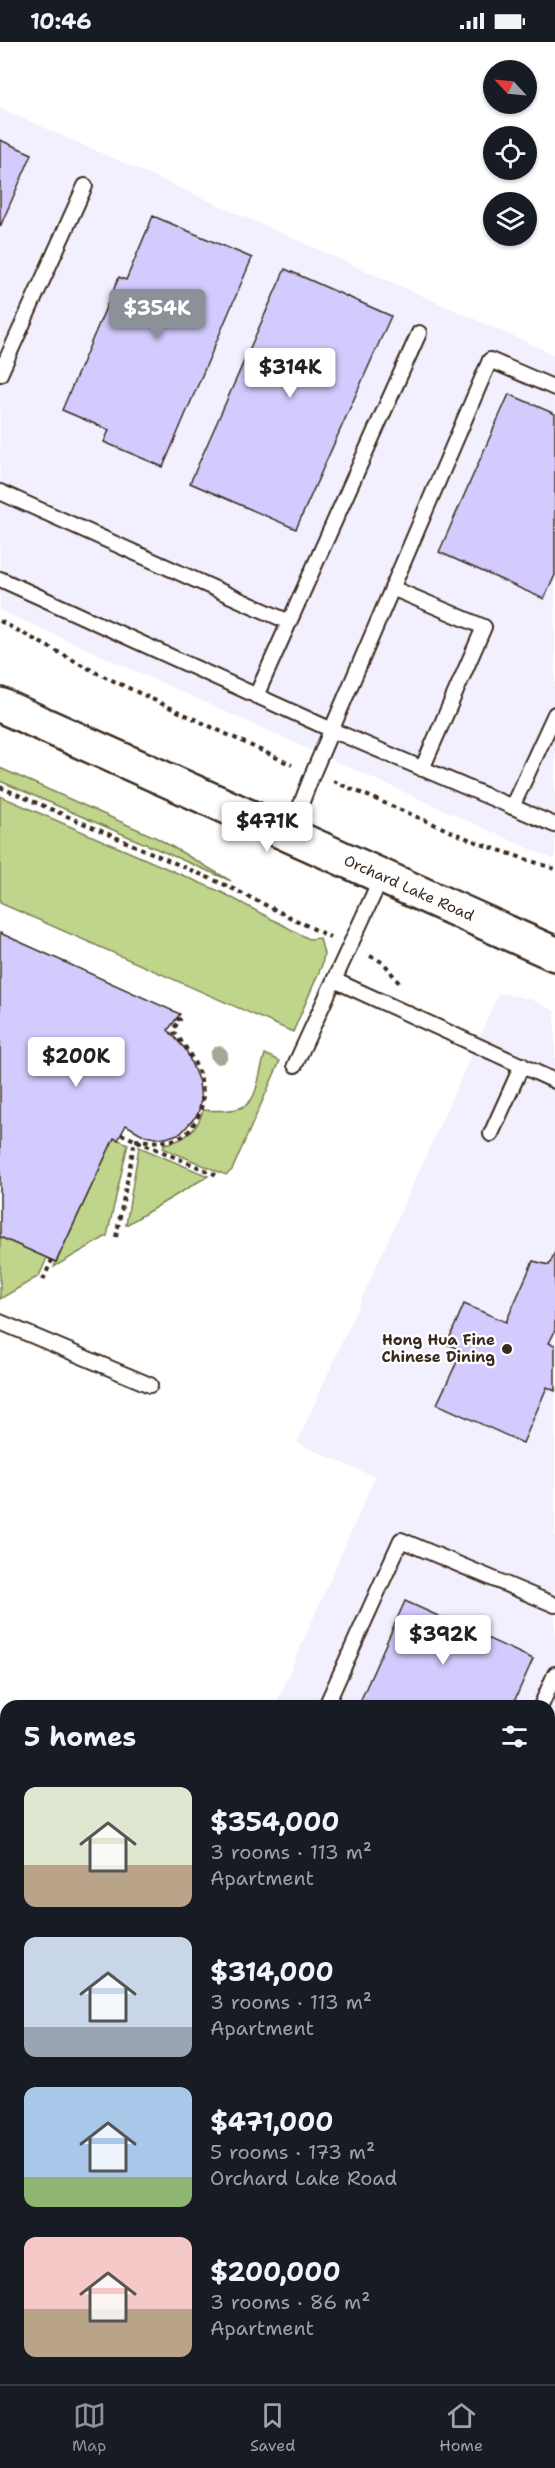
<!DOCTYPE html>
<html lang="en">
<head>
<meta charset="utf-8">
<style>
  :root { --surface:#171b24; --page:#242831; --text:#f1f3f6; --muted:#9ea1a6; --line:#363941; --accent:#8c9099 }
  body { margin:0; font-family:"Shantell Sans",sans-serif; background:var(--page); color:var(--text); height:100vh; display:flex; flex-direction:column; font-size:22px; white-space:nowrap }
  * { box-sizing:border-box; margin:0 }
  p { font-size:20px; color:var(--muted) }
  .icon { flex:none; width:33px; height:33px; fill:none; stroke:currentColor; stroke-width:2; stroke-linecap:round; stroke-linejoin:round }
  .map { position:relative; flex:1; overflow:hidden }
  .sheet { position:absolute; left:0px; top:1658px; width:555px; height:686px; display:flex; flex-direction:column; background:var(--surface); border-radius:18px 18px 0 0; box-shadow:0 2px 4px #0004 }
  .sheet>* { flex:none }
  .needle { width:39px; rotate:296deg }
  .controls { position:absolute; left:483px; top:18px; display:grid; gap:12px }
  .controls a { display:grid; place-items:center; width:54px; height:54px; border-radius:50%; background:var(--surface); box-shadow:0 2px 4px #0004; font-size:30px }
  .price { position:absolute; translate:-50% -51px; padding:0 14px; border-radius:6px; background:#fff; color:#222; font-size:20px; line-height:39px; filter:drop-shadow(0 2px 3px #0008) }
  .price::after { content:''; position:absolute; left:50%; top:36px; width:18px; height:14px; margin-left:-9px; background:inherit; clip-path:polygon(0 0,100% 0,50% 100%) }
  .price.current { background:var(--accent); color:#fff }
  ul { padding:0; list-style:none }
  li { display:flex; align-items:center; gap:18px; height:150px; padding:0 24px }
  li span { display:grid; place-items:center; flex:none; width:168px; height:120px; border-radius:12px; color:#555 }
  li>.icon { margin-inline-start:auto }
  span .icon { width:72px; height:72px; fill:#fffc; stroke-width:1 }
  li b { font-size:26px }
  h2 { display:flex; justify-content:space-between; align-items:center; height:72px; padding:0 24px; font-size:26px }
  .status { display:flex; justify-content:space-between; align-items:center; height:42px; padding:0 30px; background:var(--surface); direction:ltr }
  .status svg { height:16px; fill:currentColor }
  .dock { display:flex; justify-content:space-around; align-items:center; height:84px; border-top:2px solid var(--line); background:var(--surface); font-size:16px; color:var(--muted) }
  .dock a { display:grid; justify-items:center; gap:3px }
  .dock .current { color:var(--accent) }
  .map>svg:first-child { display:block }
</style>
</head>
<body>
<div class="status"><b>10:46</b><svg viewBox="0 0 49 12"><path d="M0 12V9h3v3zM5 12V6h3v6zM10 12V3h3v9zM15 12V0h3v12zM26 1h20v11H26zM47 4h2v5h-2z"/></svg></div>
<div class="map">
<svg width="555" height="2342" viewBox="0 0 555 2342">
  <rect width="100%" height="100%" fill="#fff"/>
  <filter id="ink" filterUnits="userSpaceOnUse"><feTurbulence type="fractalNoise" baseFrequency=".0167" numOctaves="2"/><feDisplacementMap in="SourceGraphic" scale="12" xChannelSelector="R" yChannelSelector="G"/><feConvolveMatrix kernelMatrix="1 2 1 2 8 2 1 2 1" color-interpolation-filters="sRGB"/></filter>
  <g filter="url(#ink)">
    <!-- built -->
    <path fill="#f2effe" d="M0,66l555,247v505l-555,-250z
      M499,951l31,6 25,12v1373h-95l2,-5h87v-673h-274l100,-229 -78,-34z"/>
    <!-- green -->
    <path fill="#bfd58b" stroke="#7d8054" stroke-width="1.5" d="M0,726l157,70 74,43 -231,-100z
      M0,754l221,96 88,47 11,-1 4,16 -2,11 -29,67 -293,-129z
      M265,1012l15,7 -48,109 -6,5 -63,-27 1,-4c20,-3 34,-14 39,-34 57,4 49,-10 62,-56z
      M114,1096l14,6 -21,92 -53,31z
      M139,1105l69,29 -82,49z
      M0,1195l47,21 -8,18 -39,23z"/>
    <!-- building -->
    <path fill="#d3cbfd" stroke="#3b2a1e" stroke-width="1.5" d="M0,98l32,14 -32,73z
      M153,174l99,42 -89,209 -59,-25 5,-12 -47,-20 57,-133 7,3z
      M285,227l106,47 -95,213 -106,-46z
      M509,352l46,20v161l-11,24 -105,-47z
      M0,891l180,81 -12,16 18,20 13,32 2,18 -3,14 -17,19 -15,5h-10l-11,-2 -19,-11 -8,15 -4,-2 -58,124 -56,-25z
      M555,1210v79l-6,12 6,2v46l-8,-4 -24,56 -86,-39 25,-53 -15,-7 17,-40 42,18 27,-61 16,4z
      M405,1559l128,58 -21,47h-154z
      M549,1920l6,2v160l-6,-3z
      M555,2217v38l-6,-1v-24z"/>
    <g fill="none" stroke-linecap="round" stroke-linejoin="round">
      <!-- service casing -->
      <g stroke="#3b2a1e" stroke-width="18">
        <path id="service" d="M0,332l85,-188
          M0,450l289,130
          M0,537l332,151 223,95
          M392,546l92,39 -62,142
          M256,654l163,-363
          M512,765l43,-93
          M289,793l24,-62 177,-413 65,28
          M334,938l221,101
          M295,1023l87,-189
          M491,1092l31,-69
          M0,1280l150,63
          M326,1664l75,-166 154,65
          M541,1664l14,-32
          M549,1893l6,3
          M549,2115l6,3"/>
      </g>
      <!-- minor casing -->
      <g stroke="#3b2a1e" stroke-width="32">
        <path id="minor" d="M0,2155l6,7
          M170,2337l6,5"/>
      </g>
      <!-- secondary casing -->
      <g stroke="#3b2a1e" stroke-width="38">
        <path id="secondary" d="M0,663l555,249"/>
      </g>
      <!-- path -->
      <path stroke="#3b2a1e" stroke-width="4" stroke-dasharray="4.5 4.5" stroke-linecap="butt" d="M0,579l101,54 191,90
        M333,739l145,62 77,26
        M0,745l223,97 107,53
        M370,914l14,7 15,20
        M121,1092l98,42
        M116,1195l19,-97c15,1 31,4 46,-3 7,-3 11,-10 15,-17 18,-30 -3,-65 -22,-88v-4l6,-8 -3,-2
        M43,1238l9,-20"/>
      <!-- service -->
      <use href="#service" stroke="#fff" stroke-width="14"/>
      <!-- minor -->
      <use href="#minor" stroke="#fff" stroke-width="27"/>
      <!-- secondary -->
      <use href="#secondary" stroke="#fff" stroke-width="33"/>
    </g>
    <!-- trees -->
    <circle fill="#a9a695" cx="219" cy="1013" r="9"/>
  </g>
  <!-- markers -->
  <circle fill="#3b2a1e" stroke="#fff" stroke-width="2" cx="507" cy="1307" r="6"/>
  <g text-anchor="middle" stroke-width="4.5" stroke-linejoin="round" paint-order="stroke">
    <!-- street labels -->
    <g font-size="15" fill="#3b2a1e" stroke="#fff">
      <text transform="translate(409 846) rotate(24)" y="5">Orchard Lake Road</text>
    </g>
    <!-- poi labels -->
    <g font-size="15" font-weight="bold" fill="#3b2a1e" stroke="#fff" text-anchor="end">
      <text x="495" y="1303">Hong Hua Fine<tspan x="495" dy="17">Chinese Dining</tspan></text>
    </g>
  </g>
</svg>
<div class="controls">
<a><svg class="needle" viewBox="-14 -14 28 28"><path d="M0-13l5 13h-10z" fill="#e53935"/><path d="M0 13l5-13h-10z" fill="#9ea1a6"/></svg></a>
<a><svg class="icon" aria-label="locate" viewBox="0 0 24 24"><circle cx="12" cy="12" r="6"/><path d="M12 2v4M12 18v4M2 12h4M18 12h4"/></svg></a>
<a><svg class="icon" aria-label="layers" viewBox="0 0 24 24"><path d="M12 4l9 5-9 5-9-5zM3 14l9 5 9-5"/></svg></a>
</div>
<b class="price current" style="left:157px;top:298px">$354K</b>
<b class="price" style="left:290px;top:357px">$314K</b>
<b class="price" style="left:267px;top:811px">$471K</b>
<b class="price" style="left:76px;top:1046px">$200K</b>
<b class="price" style="left:443px;top:1624px">$392K</b>
<section class="sheet">
<h2>5 homes<svg class="icon" aria-label="filters" viewBox="0 0 24 24"><path d="M4 7h16M4 17h16"/><circle cx="9" cy="7" r="2"/><circle cx="15" cy="17" r="2"/></svg></h2>
<ul>
<li><span style="background:linear-gradient(#dfe7d0 65%,#b9a48a 0)"><svg class="icon" aria-label="home" viewBox="0 0 24 24"><path d="M3 11l9-7 9 7M6 9v11h12V9"/></svg></span><div><b>$354,000</b><p>3 rooms · 113 m²</p><p>Apartment</p></div></li>
<li><span style="background:linear-gradient(#c9d6e8 75%,#9aa5b1 0)"><svg class="icon" aria-label="home" viewBox="0 0 24 24"><path d="M3 11l9-7 9 7M6 9v11h12V9"/></svg></span><div><b>$314,000</b><p>3 rooms · 113 m²</p><p>Apartment</p></div></li>
<li><span style="background:linear-gradient(#a9c7e8 75%,#8fb573 0)"><svg class="icon" aria-label="home" viewBox="0 0 24 24"><path d="M3 11l9-7 9 7M6 9v11h12V9"/></svg></span><div><b>$471,000</b><p>5 rooms · 173 m²</p><p>Orchard Lake Road</p></div></li>
<li><span style="background:linear-gradient(#f6c9c9 60%,#b9a48a 0)"><svg class="icon" aria-label="home" viewBox="0 0 24 24"><path d="M3 11l9-7 9 7M6 9v11h12V9"/></svg></span><div><b>$200,000</b><p>3 rooms · 86 m²</p><p>Apartment</p></div></li>
</ul>
</section>
</div>
<nav class="dock">
<a class="current"><svg class="icon" aria-label="map" viewBox="0 0 24 24"><path d="M3 6l6-2 6 2 6-2v14l-6 2-6-2-6 2zM9 4v14M15 6v14"/></svg>Map</a>
<a><svg class="icon" aria-label="saved" viewBox="0 0 24 24"><path d="M7 4h10v16l-5-4-5 4z"/></svg>Saved</a>
<a><svg class="icon" aria-label="home" viewBox="0 0 24 24"><path d="M3 11l9-7 9 7M6 9v11h12V9"/></svg>Home</a>
</nav>
</body>
</html>
